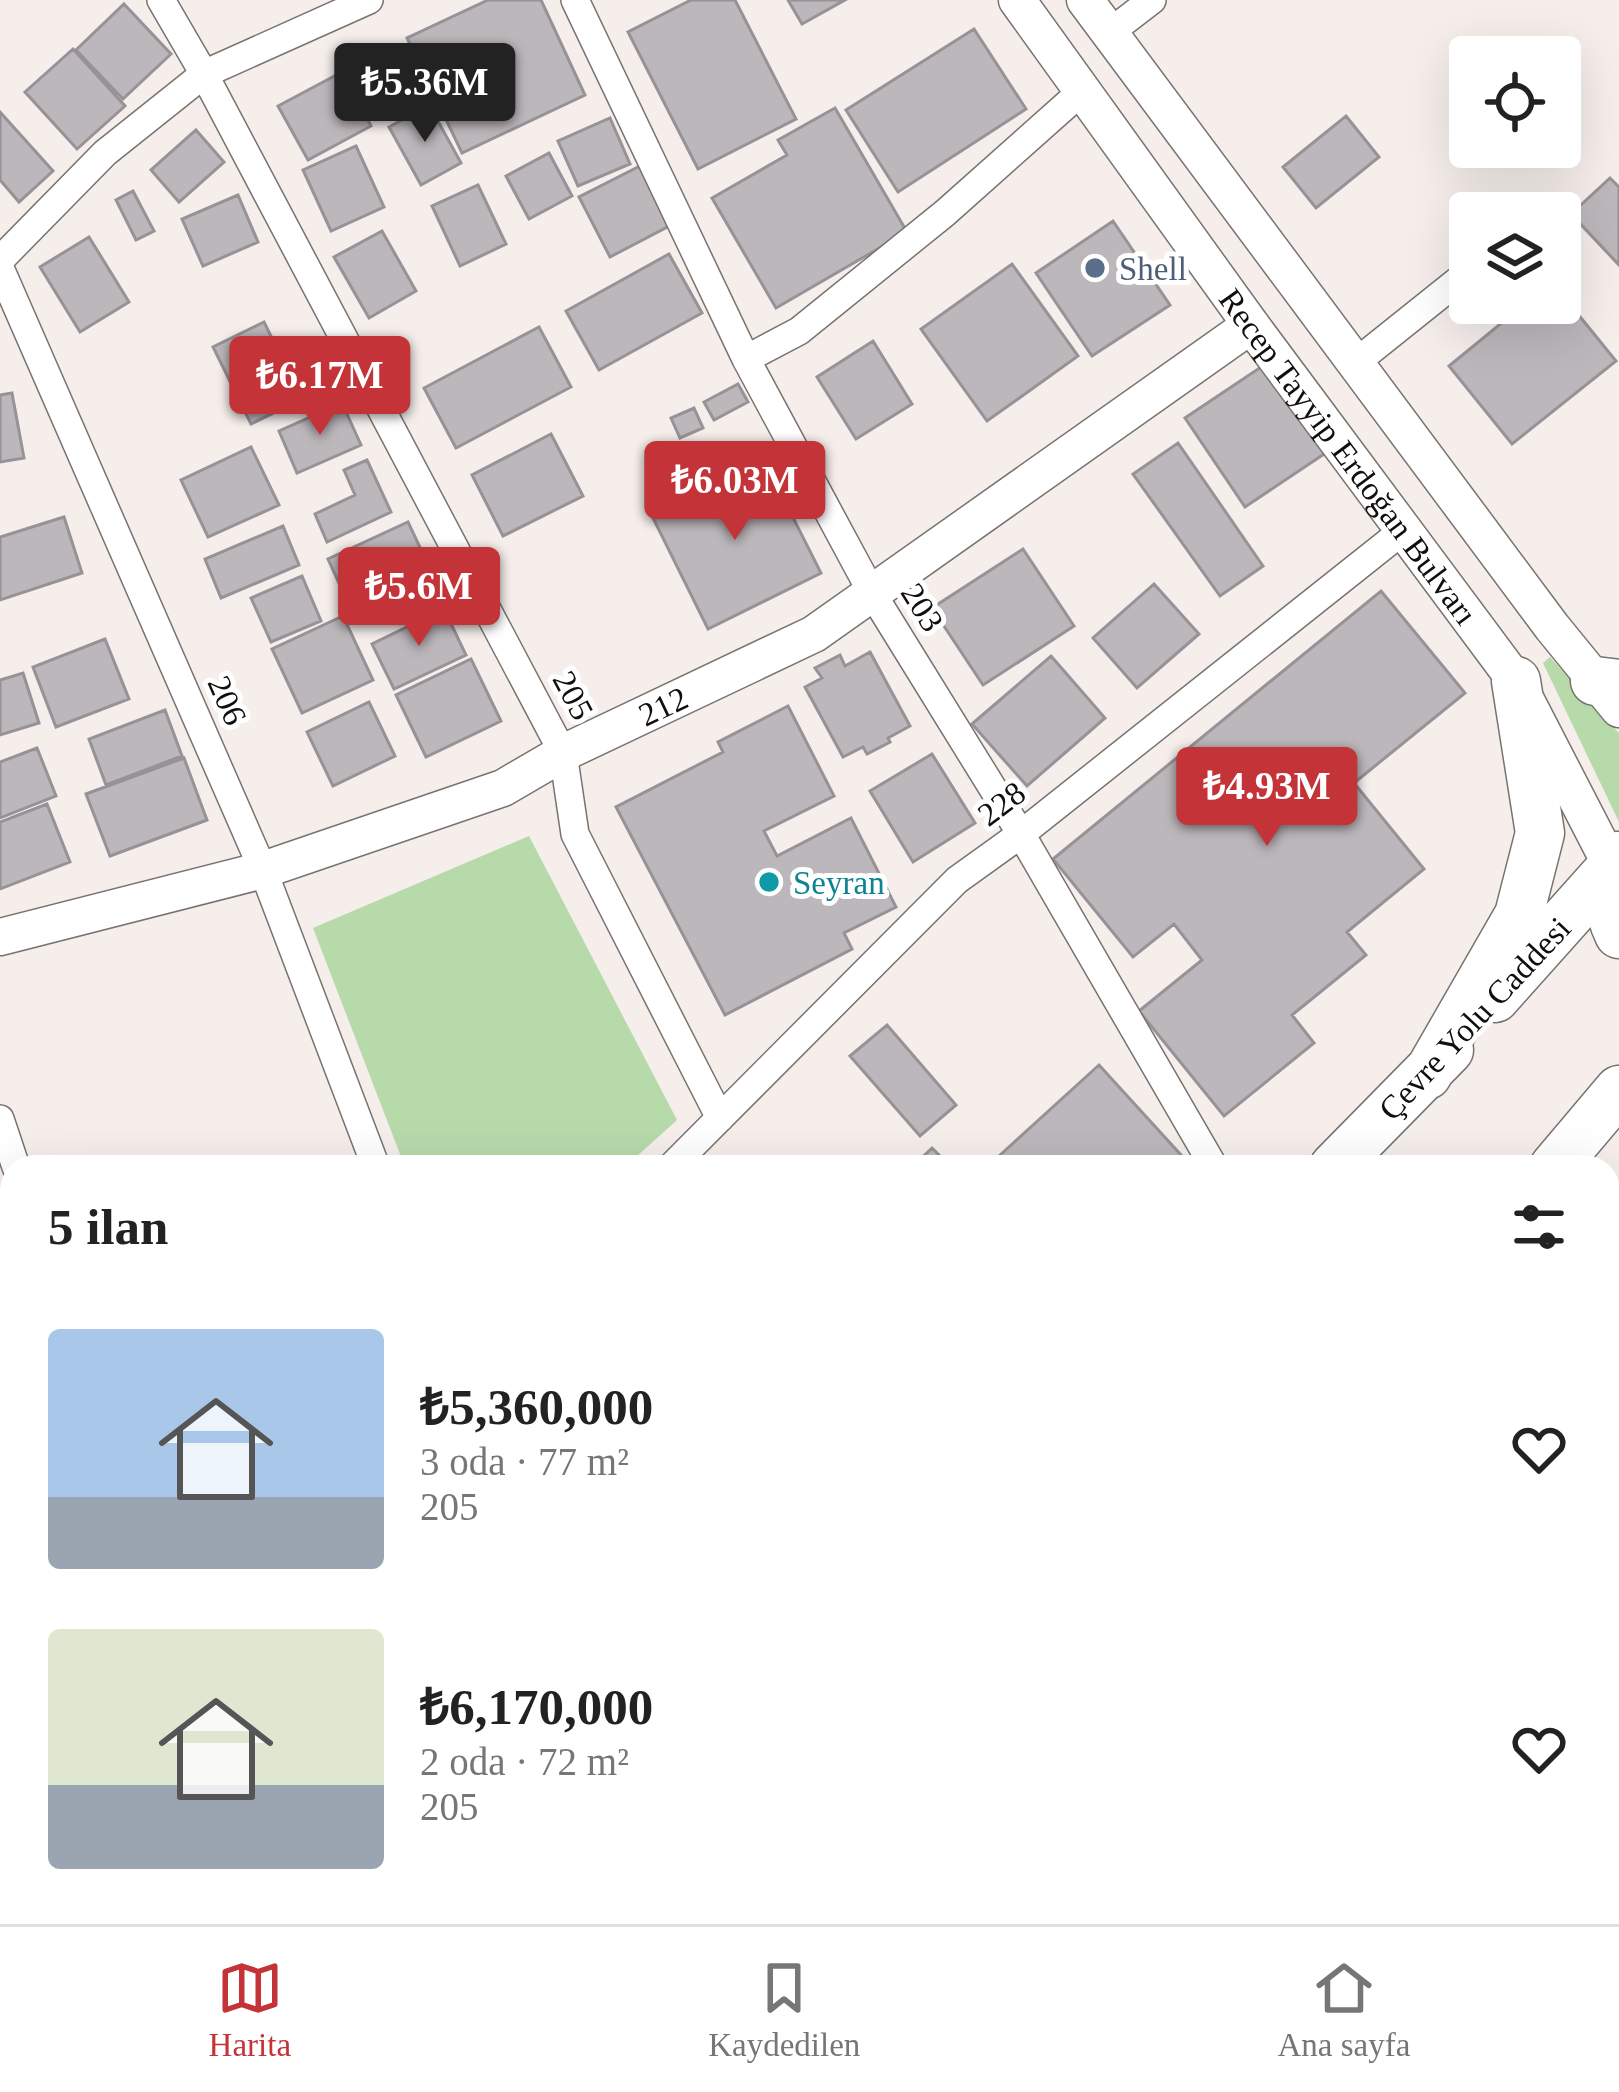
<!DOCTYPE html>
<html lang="tr">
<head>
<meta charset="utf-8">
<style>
  :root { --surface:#fff; --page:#f6f6f6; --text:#222; --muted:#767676; --line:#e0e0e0; --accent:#c33337 }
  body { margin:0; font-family:Georgia,serif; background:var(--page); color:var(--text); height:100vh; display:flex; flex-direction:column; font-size:45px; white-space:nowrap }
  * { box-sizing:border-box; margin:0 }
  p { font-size:39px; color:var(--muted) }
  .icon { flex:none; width:66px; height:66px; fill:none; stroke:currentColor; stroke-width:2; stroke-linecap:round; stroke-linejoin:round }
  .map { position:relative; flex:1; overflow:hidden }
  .side { position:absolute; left:0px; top:1155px; width:1620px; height:771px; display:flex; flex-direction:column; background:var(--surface); border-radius:36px 36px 0 0; box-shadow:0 12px 48px #0002 }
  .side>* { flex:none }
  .controls { position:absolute; left:1449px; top:36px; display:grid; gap:24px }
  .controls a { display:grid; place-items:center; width:132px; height:132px; border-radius:12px; background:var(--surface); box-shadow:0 12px 48px #0002; font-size:60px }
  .price { position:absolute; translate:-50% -102px; padding:0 27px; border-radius:12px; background:var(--accent); color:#fff; font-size:39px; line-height:78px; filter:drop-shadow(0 3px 6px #0008) }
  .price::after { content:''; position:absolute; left:50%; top:72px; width:36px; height:27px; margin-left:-18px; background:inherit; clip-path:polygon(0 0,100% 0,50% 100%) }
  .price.selected { background:#222; color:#fff }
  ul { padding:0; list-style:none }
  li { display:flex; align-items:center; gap:36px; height:300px; padding:0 48px }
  li span { display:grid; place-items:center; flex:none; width:336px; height:240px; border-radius:12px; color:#555 }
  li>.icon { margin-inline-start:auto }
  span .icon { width:144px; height:144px; fill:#fffc; stroke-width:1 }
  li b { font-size:51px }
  h2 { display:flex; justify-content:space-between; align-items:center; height:144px; padding:0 48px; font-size:51px }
  .tab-bar { display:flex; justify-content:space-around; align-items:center; height:168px; border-top:3px solid var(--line); background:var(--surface); font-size:33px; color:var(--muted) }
  .tab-bar a { display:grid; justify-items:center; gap:6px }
  .tab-bar .selected { color:var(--accent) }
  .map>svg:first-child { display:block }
</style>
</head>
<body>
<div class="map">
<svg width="1619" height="1924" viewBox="0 0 1619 1924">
  <rect width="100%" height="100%" fill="#f5eeeb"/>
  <!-- green -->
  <path fill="#b7daab" d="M1550,657l69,76v89l-76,-159z
    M529,836l148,284 -52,47h-220l-92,-239z"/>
  <!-- building -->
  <path fill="#bcb7bb" stroke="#979297" stroke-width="3" d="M488,0h53l44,95 -123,58 -55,-115z
    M691,0h44l61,119 -98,50 -70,-137z
    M788,0h57l-43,24z
    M124,4l47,50 -48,45 -47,-49z
    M974,29l52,80 -128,83 -52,-82z
    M73,49l52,57 -48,43 -52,-57z
    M342,72l29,54 -63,34 -30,-54z
    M429,105l32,58 -40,22 -32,-58z
    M835,108l72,124 -131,76 -64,-110 75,-43 -9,-15z
    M0,112l53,59 -34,31 -19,-22z
    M1346,116l33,41 -63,51 -33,-41z
    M610,118l20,46 -52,22 -20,-45z
    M196,130l28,32 -45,40 -28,-32z
    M356,146l28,61 -53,24 -28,-61z
    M549,153l23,43 -43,23 -23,-43z
    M640,166l31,59 -61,32 -31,-60z
    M1610,178l9,9v78l-48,-51z
    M478,185l28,59 -46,22 -28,-60z
    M133,191l21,40 -18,9 -20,-40z
    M238,195l20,47 -55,24 -21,-47z
    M1113,221l57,84 -78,51 -56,-83z
    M382,231l34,60 -47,27 -35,-61z
    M89,237l40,65 -49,30 -40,-65z
    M669,254l33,59 -103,57 -33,-59z
    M1012,264l66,92 -91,65 -66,-92z
    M1560,292l56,69 -104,83 -63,-78 77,-63h34z
    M264,322l38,77 -51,25 -38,-77z
    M539,327l32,60 -115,61 -32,-60z
    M873,341l39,63 -56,35 -39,-62z
    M1267,363l60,89 -82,55 -60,-89z
    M738,384l10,18 -34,18 -10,-18z
    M12,393l12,65 -24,4v-67z
    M342,403l19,42 -64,28 -18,-42z
    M694,408l9,20 -23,10 -9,-20z
    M551,434l32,62 -80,40 -31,-61z
    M1178,443l85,123 -43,30 -87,-122z
    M251,447l28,58 -71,32 -27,-57z
    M762,456l59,117 -113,56 -58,-117z
    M367,460l24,52 -64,30 -12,-28 40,-19 -11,-25z
    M64,517l18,56 -82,27v-63z
    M408,522l25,53 -81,37 -24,-53z
    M283,526l16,39 -78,33 -16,-39z
    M1023,549l51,77 -91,59 -51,-77z
    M302,576l19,45 -50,21 -20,-44z
    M1154,584l45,50 -62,54 -44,-50z
    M1381,591l84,102 -111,90 70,86 -77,63 19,23 -74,60 22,28 -90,73 -85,-105 63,-51 -28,-36 -41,33 -80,-98z
    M444,609l22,46 -72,34 -22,-45z
    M343,616l30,64 -71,33 -30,-64z
    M105,639l24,60 -73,28 -23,-60z
    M870,652l40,74 -22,12 2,4 -23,12 -4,-7 -20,10 -38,-70 17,-9 -7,-10 25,-13 5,11z
    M1051,656l54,62 -78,68 -55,-62z
    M471,659l30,62 -75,36 -30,-62z
    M23,673l16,50 -39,12v-55z
    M369,702l26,54 -62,30 -26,-54z
    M788,706l46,90 -70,35 13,25 74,-38 45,89 -52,26 8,16 -127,66 -109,-208 107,-55 -5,-10z
    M165,710l17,46 -76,29 -17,-46z
    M37,748l19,48 -56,22v-56z
    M932,754l43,69 -62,39 -43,-71z
    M184,758l23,62 -97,36 -24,-62z
    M47,804l23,58 -70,27v-67z
    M887,1025l69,80 -36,31 -70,-80z
    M1099,1065l93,102h-183l-10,-11z
    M932,1148l19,19h-39z
    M8,1262l4,23v59l-12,3v-84z
    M12,1433v71l-12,2v-71z
    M12,1883v31h43l3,10h-58v-38z
    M142,1914h81l3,10h-82z
    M323,1914h50l2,10h-50z"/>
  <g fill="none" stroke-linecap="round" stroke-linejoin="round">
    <!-- minor casing -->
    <g stroke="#787370" stroke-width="30">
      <path id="minor" d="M161,0l43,74 359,679 12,81 145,284
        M575,0l171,359 126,234 149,241 193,333
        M1109,33l43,-33
        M0,260l105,-107 99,-79 165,-74
        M0,268l263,602 113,297
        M746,359l53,-28 146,-118 137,-122
        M1355,363l115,-92
        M0,1119l16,48
        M671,1167l286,-287 64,-46 384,-305
        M0,1869l12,-2
        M95,1914l3,10"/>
    </g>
    <!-- tertiary casing -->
    <g stroke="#787370" stroke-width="39">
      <g id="tertiary">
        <path id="s1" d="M1017,0l234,325 265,356 96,186"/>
        <path d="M1085,0l467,627 67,82"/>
        <path id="s2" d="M0,937l263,-67 240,-82 60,-35 251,-119 437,-309"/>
      </g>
    </g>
    <!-- trunk casing -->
    <g stroke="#787370" stroke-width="51">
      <path id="trunk" d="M1595,681l24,3
        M1617,856c-12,25 -10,54 2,78
        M1495,998l117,-131
        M1427,1075l92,-160 21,-82 -24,-152
        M1334,1167l115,-117
        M1554,1167l65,-77
        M595,1924l11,-10
        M709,1924l10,-10"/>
    </g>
    <!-- minor -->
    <use href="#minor" stroke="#fff" stroke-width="27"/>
    <!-- tertiary -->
    <use href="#tertiary" stroke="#fff" stroke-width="36"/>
    <!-- trunk -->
    <use href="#trunk" stroke="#fff" stroke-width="48"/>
  </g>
  <!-- markers -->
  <circle fill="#5c6f8a" stroke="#fff" stroke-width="4.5" cx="1095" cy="268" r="12"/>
  <circle fill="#0f9aa8" stroke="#fff" stroke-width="4.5" cx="769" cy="882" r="12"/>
  <g text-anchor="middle" stroke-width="10" stroke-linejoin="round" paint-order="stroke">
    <!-- service labels -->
    <g font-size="33" fill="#4e5e75" stroke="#fff" text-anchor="start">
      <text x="1119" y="280">Shell</text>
    </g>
    <!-- street labels -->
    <g font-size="33" fill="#110f0e" stroke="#fff">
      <text dy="12" stroke="none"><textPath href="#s1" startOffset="564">Recep Tayyip Erdoğan Bulvarı</textPath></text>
      <text transform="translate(923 607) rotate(58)" y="12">203</text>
      <text transform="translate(574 695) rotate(62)" y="12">205</text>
      <text transform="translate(228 700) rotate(66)" y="12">206</text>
      <text dy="12" stroke="none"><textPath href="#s2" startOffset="705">212</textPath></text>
      <text transform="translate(1001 803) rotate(-37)" y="12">228</text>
      <text transform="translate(1474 1018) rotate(-47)" y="12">Çevre Yolu Caddesi</text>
    </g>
    <!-- culture labels -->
    <g font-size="33" fill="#0d838f" stroke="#fff" text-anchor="start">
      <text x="793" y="894">Seyran</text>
    </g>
  </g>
</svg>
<div class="controls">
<a><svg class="icon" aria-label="locate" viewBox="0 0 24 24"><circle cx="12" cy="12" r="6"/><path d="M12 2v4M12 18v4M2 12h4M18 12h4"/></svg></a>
<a><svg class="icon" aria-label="layers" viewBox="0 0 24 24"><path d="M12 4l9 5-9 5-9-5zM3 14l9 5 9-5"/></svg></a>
</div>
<b class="price selected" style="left:425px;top:145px">₺5.36M</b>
<b class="price" style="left:320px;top:438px">₺6.17M</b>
<b class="price" style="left:735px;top:543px">₺6.03M</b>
<b class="price" style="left:419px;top:649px">₺5.6M</b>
<b class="price" style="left:1267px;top:849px">₺4.93M</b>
<section class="side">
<h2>5 ilan<svg class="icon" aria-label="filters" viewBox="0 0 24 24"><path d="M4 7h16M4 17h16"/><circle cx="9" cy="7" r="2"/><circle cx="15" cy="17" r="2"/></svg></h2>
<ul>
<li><span style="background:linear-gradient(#a9c7e8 70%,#9aa5b1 0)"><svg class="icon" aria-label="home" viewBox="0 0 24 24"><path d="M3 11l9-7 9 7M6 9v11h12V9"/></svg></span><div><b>₺5,360,000</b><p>3 oda · 77 m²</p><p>205</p></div><svg class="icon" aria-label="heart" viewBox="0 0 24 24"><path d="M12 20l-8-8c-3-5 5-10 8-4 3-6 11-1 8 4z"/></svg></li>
<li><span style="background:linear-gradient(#dfe7d0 65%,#9aa5b1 0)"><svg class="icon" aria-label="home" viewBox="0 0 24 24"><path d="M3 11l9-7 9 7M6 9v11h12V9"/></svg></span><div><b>₺6,170,000</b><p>2 oda · 72 m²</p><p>205</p></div><svg class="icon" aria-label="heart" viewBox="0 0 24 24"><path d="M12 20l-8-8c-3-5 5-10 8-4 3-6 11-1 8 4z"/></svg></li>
</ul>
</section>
</div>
<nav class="tab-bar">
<a class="selected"><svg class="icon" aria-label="map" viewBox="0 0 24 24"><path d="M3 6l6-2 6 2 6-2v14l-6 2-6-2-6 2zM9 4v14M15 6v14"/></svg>Harita</a>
<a><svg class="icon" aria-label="saved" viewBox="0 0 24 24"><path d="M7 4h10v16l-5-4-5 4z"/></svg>Kaydedilen</a>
<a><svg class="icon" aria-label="home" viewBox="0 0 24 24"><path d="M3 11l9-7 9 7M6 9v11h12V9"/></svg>Ana sayfa</a>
</nav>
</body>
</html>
